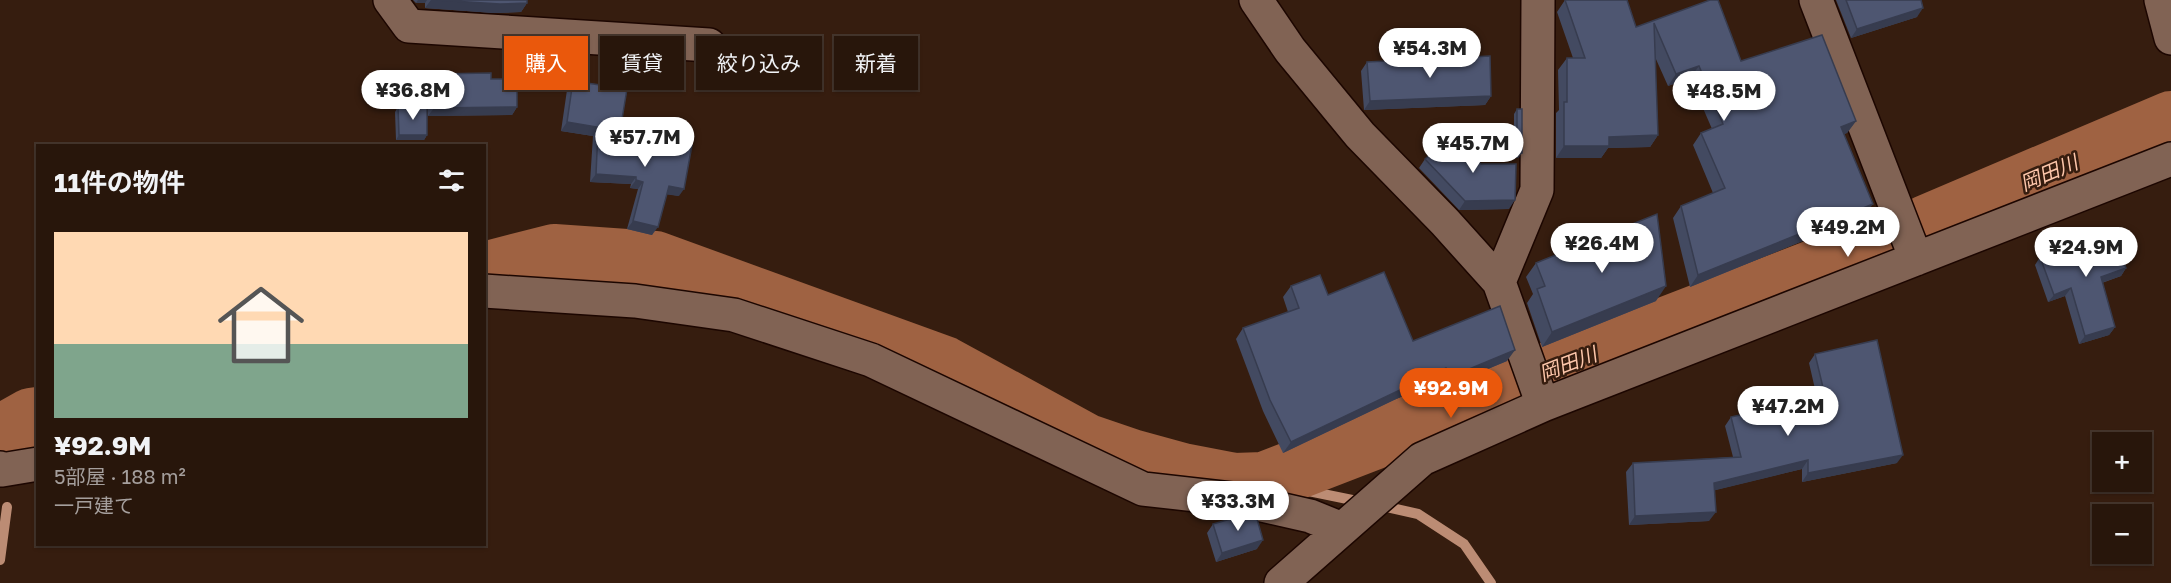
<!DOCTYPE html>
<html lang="ja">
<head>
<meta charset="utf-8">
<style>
  :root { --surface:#28160b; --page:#301f14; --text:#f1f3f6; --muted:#a59f9d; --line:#44352c; --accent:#ea580c }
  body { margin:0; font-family:"Golos Text","Noto Sans JP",sans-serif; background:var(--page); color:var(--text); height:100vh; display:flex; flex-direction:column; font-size:22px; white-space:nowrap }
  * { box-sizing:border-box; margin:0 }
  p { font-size:20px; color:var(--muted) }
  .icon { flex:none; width:33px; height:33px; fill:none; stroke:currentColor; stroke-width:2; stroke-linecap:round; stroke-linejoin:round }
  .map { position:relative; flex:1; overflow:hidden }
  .sheet { position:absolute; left:36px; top:144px; width:450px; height:402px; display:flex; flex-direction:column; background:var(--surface); border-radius:0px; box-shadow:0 2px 4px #0004,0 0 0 2px var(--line) }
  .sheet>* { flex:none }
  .guide { position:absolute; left:504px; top:36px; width:570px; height:54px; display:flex; gap:12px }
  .fabs { position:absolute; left:2092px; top:432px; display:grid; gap:12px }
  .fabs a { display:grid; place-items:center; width:60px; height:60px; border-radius:0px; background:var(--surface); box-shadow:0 2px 4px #0004,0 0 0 2px var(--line); font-size:30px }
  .price { position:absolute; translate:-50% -51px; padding:0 14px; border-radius:21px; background:#fff; color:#222; font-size:20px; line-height:39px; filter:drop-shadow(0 2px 3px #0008) }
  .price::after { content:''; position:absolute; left:50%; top:36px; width:18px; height:14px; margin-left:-9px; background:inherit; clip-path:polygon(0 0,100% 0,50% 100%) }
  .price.on { background:var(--accent); color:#fff }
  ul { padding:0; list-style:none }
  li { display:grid; align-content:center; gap:12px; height:318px; padding:0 18px }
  li span { display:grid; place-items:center; height:186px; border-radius:0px; color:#555 }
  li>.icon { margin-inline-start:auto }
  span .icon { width:108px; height:108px; fill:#fffc; stroke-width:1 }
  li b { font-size:26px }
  h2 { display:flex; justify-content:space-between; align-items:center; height:72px; padding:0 18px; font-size:26px }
  .chip { padding:0 21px; border-radius:0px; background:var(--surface); box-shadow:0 2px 4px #0004,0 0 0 2px var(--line); font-size:21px; line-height:54px }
  .chip.on { background:var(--accent); color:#fff }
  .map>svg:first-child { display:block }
</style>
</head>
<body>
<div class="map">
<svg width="2171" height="583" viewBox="0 0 2171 583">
  <rect width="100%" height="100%" fill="#361d0f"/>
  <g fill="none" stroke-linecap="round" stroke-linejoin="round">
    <!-- stream -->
    <path stroke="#bc8c74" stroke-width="10" d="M1264,482l98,20
      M1378,505l40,9 46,30 27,39
      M0,560l7,-53"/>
    <!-- river -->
    <path stroke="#9f6242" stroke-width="60" d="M1926,225l245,-104
      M484,272l70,-18 101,7 289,105 143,78 44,15 51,14 52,10 30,-1 609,-235
      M0,433h4l27,-15 7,-1"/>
    <!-- street casing -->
    <g stroke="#1c0600" stroke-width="36">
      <path id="street" d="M390,0l19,26 300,19
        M1256,0l34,50 70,85 85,87 54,60 44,123
        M1816,0l100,259
        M2161,0l10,38
        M1499,282l38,-92 1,-190
        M484,291l151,10 99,14 137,45 272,129 97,11 70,16 32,13
        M0,468l2,2 36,-6
        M1281,583l141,-124 121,-54 628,-246"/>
    </g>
    <!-- street -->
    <use href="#street" stroke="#816354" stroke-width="33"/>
  </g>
  <!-- wall -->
  <path fill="#434a61" d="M413,0h114v3l-6,9 -27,1 -69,-5v-5h-9z
    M1565,0l71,27 74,-27 31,61 115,60 -9,12 -3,1 20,82 -174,71 -17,-69 8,-12 32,-13 -20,-48 8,-12 11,-4 -22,-51 -22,8 -13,-29 3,78 -8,12 -42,1 -7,10h-45v-45l3,-3 -1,-40 9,-12h6l-16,-46z
    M1836,0h85l-4,17 -66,21z
    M1367,62l124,34 -6,9 -121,5 -3,-39z
    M433,74l58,5 26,28 -5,8 -84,1 -1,-34z
    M573,81l46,52 60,63 -12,-2 -15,41 -25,-6 11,-40 -8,-1 1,-4 -41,-2 3,-46 -32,-5 6,-41z
    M398,107l29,28 -3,5h-28l-1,-28z
    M1517,109l5,44 -4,5h-4v-44z
    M1425,159l84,50 -50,1 -40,-42z
    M2040,257l86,11 -5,8 -19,7 13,44 -6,8 -30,9 -14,-48 -17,6 -13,-37z
    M1536,263l120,38 -114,46 -15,-44 6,-9 -7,-17z
    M1291,286l37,9 85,46 94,20 -65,27 -4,-9 -155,74 -20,-42 -27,-72 7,-11 45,-16 -5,-15z
    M1815,354l82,109 -95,19v-13l-87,21 -6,31 -80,4 -3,-53 7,-9 100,-6 -8,-31 6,-9h32l55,-15 -9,-39z
    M1213,524l44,25 -41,13 -9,-29z"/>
  <!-- shaded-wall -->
  <path fill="#373c4f" d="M418,0h9l-2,3h-9z
    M431,0h6l90,3 -6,9 -27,1 -69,-5z
    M1923,8l-6,9 -66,21 6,-9z
    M1699,66l-9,12 -22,8 8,-12z
    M1491,96l-6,9 -121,5 6,-9z
    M517,107l-5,8 -84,1 6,-8z
    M1856,121l-9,12 -14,6 8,-12z
    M567,122l53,9 -6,9 -16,-10 -5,6 -32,-5z
    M399,135h28l-3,5h-28z
    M1658,135l-8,12 -42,1 -7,10h-45l8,-12 45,-9z
    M1517,153h5l-4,5h-4z
    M596,174l40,3 -5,7 -41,-2z
    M636,180l7,2 -5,7 -8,-1z
    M669,186l15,3 -5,7 -16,-2z
    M1515,200l-6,9 -50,1 6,-9z
    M1873,204l-9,12 -174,71 8,-12z
    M633,221l25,6 -6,8 -25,-6z
    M2126,268l-5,8 -26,9 6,-8z
    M1666,286l-10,15 -114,46 10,-15z
    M2071,288l-6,8 -17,6 6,-7z
    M2115,327l-6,8 -30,9 6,-8z
    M1515,350l-8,11 -65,27 8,-11z
    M1446,368l-8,11 -155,74 8,-11z
    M1903,455l-6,8 -95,19 6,-9z
    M1808,460l-6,9 -94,23 6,-9z
    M1716,512l-7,9 -80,4 6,-9z
    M1263,540l-6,9 -41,13 6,-9z"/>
  <!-- building -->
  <path fill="#4e5671" stroke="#373c4f" stroke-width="1.5" d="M437,0h90v3l-27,1z
    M1565,0h62l9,27 74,-27h8l23,61 81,-26 34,86 -15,6 32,77 -175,71 -17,-69 44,-18 -24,-55 22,-9 -24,-58 -23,8 -22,-51 4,112 -49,2v9h-45v-44h3v-44h18z
    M1846,0h75l2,8 -66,21z
    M1490,56l1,40 -121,5 -3,-39z
    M491,73v6h26v28l-83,1 -1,-34z
    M573,81l54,8 -7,42 -53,-9z
    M427,106v29h-28l-1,-28z
    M1517,109h5v44h-5z
    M598,130l94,15 -8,44 -15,-3 -11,41 -25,-6 10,-39 -7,-2v-3l-40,-3z
    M1452,135l29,29h35l-1,36 -50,1 -40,-42z
    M1657,214l9,72 -114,46 -15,-43 8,-3 -9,-23z
    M2112,231l14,37 -25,9 14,50 -30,9 -14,-48 -17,7 -14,-38z
    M1384,272l29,69 87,-35 15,44 -65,27 -4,-9 -155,74 -21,-42 -27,-72 56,-20 -8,-22 29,-11 8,20z
    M1877,340l26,115 -95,18v-13l-94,23 2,29 -81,4 -2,-53 108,-6 -10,-40 31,-7 1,7 63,-17 -11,-46z
    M1255,512l8,28 -41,13 -9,-29z"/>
  <g text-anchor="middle" stroke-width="5" stroke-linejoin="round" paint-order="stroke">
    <!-- water labels -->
    <g font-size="20" font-style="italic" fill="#fdc6aa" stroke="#361d0f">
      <text transform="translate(2049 173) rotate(-23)" y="7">岡田川</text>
      <text transform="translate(1568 364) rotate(-21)" y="7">岡田川</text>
    </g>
  </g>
</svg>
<div class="fabs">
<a>+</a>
<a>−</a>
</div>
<b class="price" style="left:1430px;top:79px">¥54.3M</b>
<b class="price" style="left:413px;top:121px">¥36.8M</b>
<b class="price" style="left:1724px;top:122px">¥48.5M</b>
<b class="price" style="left:645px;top:168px">¥57.7M</b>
<b class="price" style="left:1473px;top:174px">¥45.7M</b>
<b class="price" style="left:1848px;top:258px">¥49.2M</b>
<b class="price" style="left:1602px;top:274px">¥26.4M</b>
<b class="price" style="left:2086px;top:278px">¥24.9M</b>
<b class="price on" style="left:1451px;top:419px">¥92.9M</b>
<b class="price" style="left:1788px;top:437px">¥47.2M</b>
<b class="price" style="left:1238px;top:532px">¥33.3M</b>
<div class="guide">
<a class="chip on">購入</a>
<a class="chip">賃貸</a>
<a class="chip">絞り込み</a>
<a class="chip">新着</a>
</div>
<section class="sheet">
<h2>11件の物件<svg class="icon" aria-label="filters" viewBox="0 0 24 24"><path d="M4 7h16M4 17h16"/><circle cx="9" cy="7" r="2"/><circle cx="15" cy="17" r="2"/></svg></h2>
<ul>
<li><span style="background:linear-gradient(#ffd9b3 60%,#7fa58c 0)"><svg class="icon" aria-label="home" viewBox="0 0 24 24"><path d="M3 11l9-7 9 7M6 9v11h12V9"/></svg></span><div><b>¥92.9M</b><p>5部屋 · 188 m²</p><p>一戸建て</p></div></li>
</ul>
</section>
</div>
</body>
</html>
